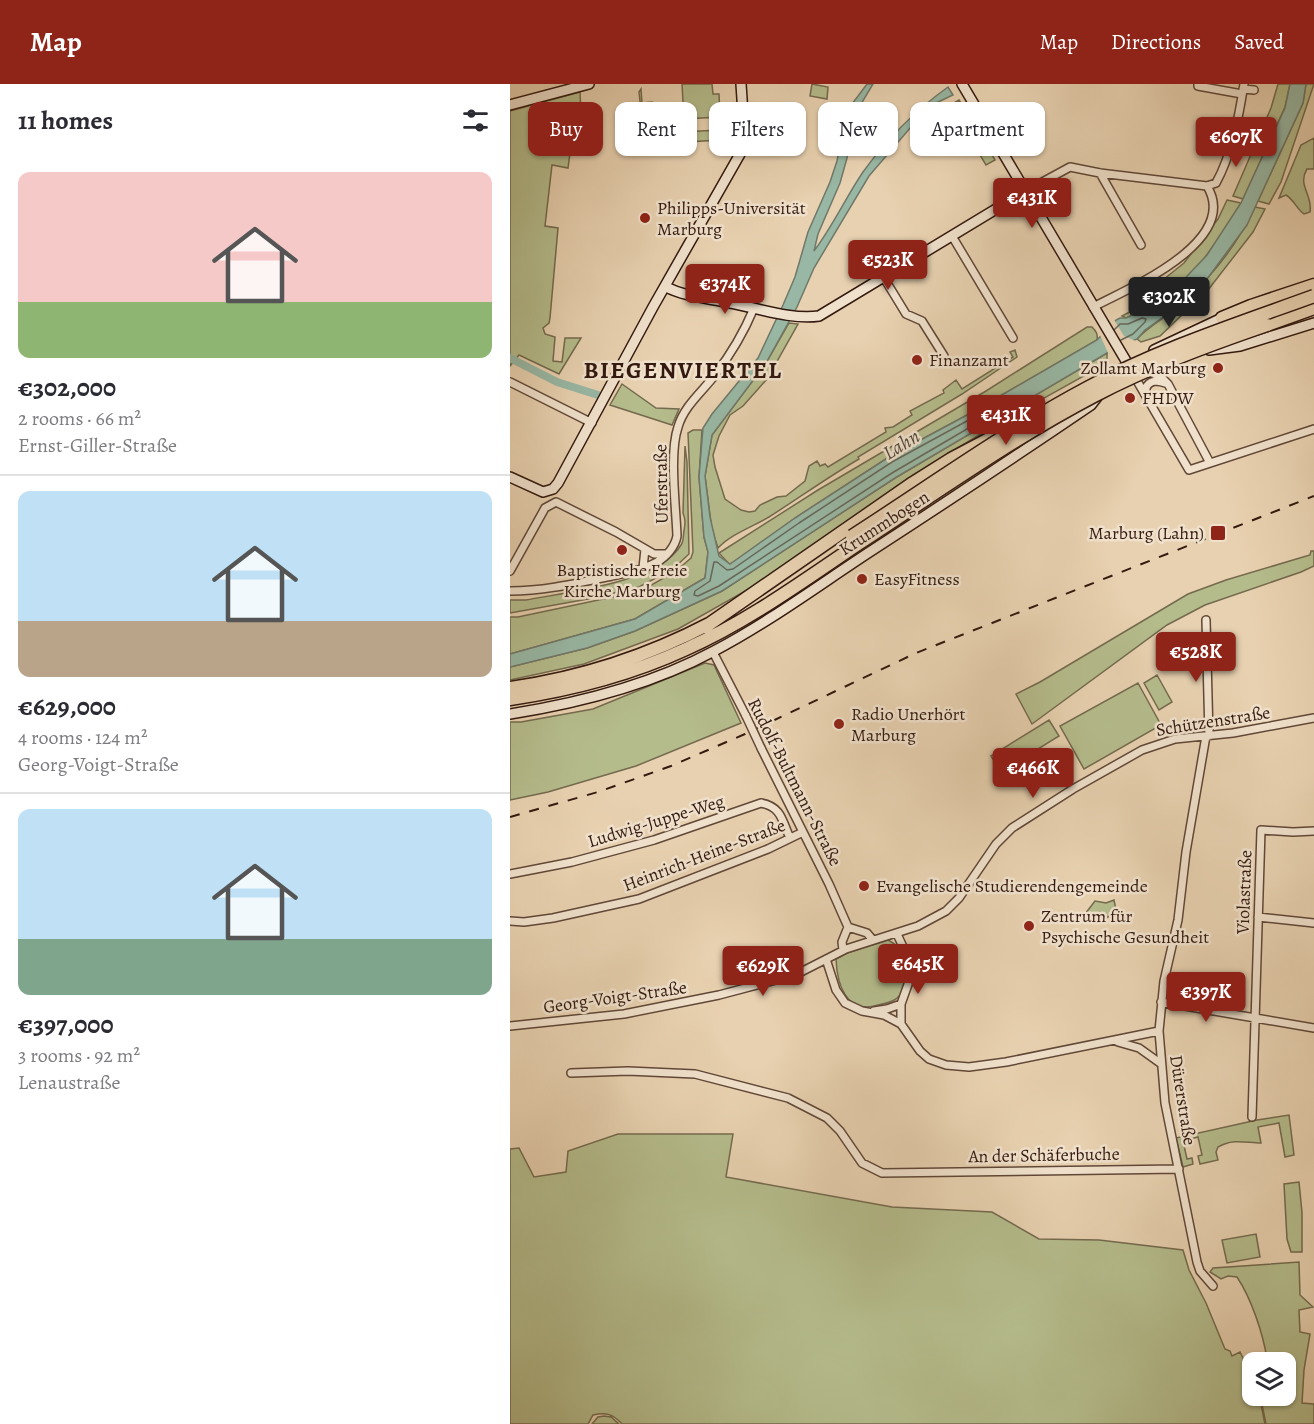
<!DOCTYPE html>
<html lang="en">
<head>
<meta charset="utf-8">
<style>
  :root { --surface:#fff; --page:#f2f2f3; --text:#2b2b33; --muted:#7c7c81; --line:#e1e1e2; --accent:#8f2418 }
  body { margin:0; font-family:Alegreya,serif; background:var(--page); color:var(--text); height:100vh; display:flex; flex-direction:column; font-size:22px; white-space:nowrap }
  * { box-sizing:border-box; margin:0 }
  p { font-size:20px; color:var(--muted) }
  .icon { flex:none; width:33px; height:33px; fill:none; stroke:currentColor; stroke-width:2; stroke-linecap:round; stroke-linejoin:round }
  .map { position:relative; flex:1; overflow:hidden }
  .side { display:flex; flex-direction:column; background:var(--surface); width:510px }
  .side>* { flex:none }
  .banner { position:absolute; left:18px; top:18px; width:570px; height:54px; display:flex; gap:12px }
  .fabs { position:absolute; left:732px; top:1268px; display:grid; gap:12px }
  .fabs a { display:grid; place-items:center; width:54px; height:54px; border-radius:12px; background:var(--surface); box-shadow:0 2px 4px #0004; font-size:30px }
  .price { position:absolute; translate:-50% -51px; padding:0 14px; border-radius:6px; background:var(--accent); color:#fff; font-size:20px; line-height:39px; filter:drop-shadow(0 2px 3px #0008) }
  .price::after { content:''; position:absolute; left:50%; top:36px; width:18px; height:14px; margin-left:-9px; background:inherit; clip-path:polygon(0 0,100% 0,50% 100%) }
  .price.selected { background:#222; color:#fff }
  ul { padding:0; list-style:none }
  li { display:grid; align-content:center; gap:12px; height:318px; padding:0 18px }
  li+li { border-top:2px solid var(--line) }
  li span { display:grid; place-items:center; height:186px; border-radius:12px; color:#555 }
  li>.icon { margin-inline-start:auto }
  span .icon { width:108px; height:108px; fill:#fffc; stroke-width:1 }
  li b { font-size:26px }
  h2 { display:flex; justify-content:space-between; align-items:center; height:72px; padding:0 18px; font-size:26px }
  .chip { padding:0 21px; border-radius:12px; background:var(--surface); box-shadow:0 2px 4px #0004; font-size:21px; line-height:54px }
  .chip.selected { background:var(--accent); color:#fff }
  header { display:flex; align-items:center; gap:36px; box-sizing:border-box; height:84px; padding:0 30px; background:var(--accent); color:#fff }
  header strong { font-size:28px }
  nav { display:flex; gap:33px; margin-inline-start:auto; font-size:21px }
  main { display:flex; flex:1; min-height:0 }
  .map>svg:first-child { display:block }
</style>
</head>
<body>
<header>
<strong>Map</strong>
<nav><a>Map</a><a>Directions</a><a>Saved</a></nav>
</header>
<main>
<section class="side">
<h2>11 homes<svg class="icon" aria-label="filters" viewBox="0 0 24 24"><path d="M4 7h16M4 17h16"/><circle cx="9" cy="7" r="2"/><circle cx="15" cy="17" r="2"/></svg></h2>
<ul>
<li><span style="background:linear-gradient(#f6c9c9 70%,#8fb573 0)"><svg class="icon" aria-label="home" viewBox="0 0 24 24"><path d="M3 11l9-7 9 7M6 9v11h12V9"/></svg></span><div><b>€302,000</b><p>2 rooms · 66 m²</p><p>Ernst-Giller-Straße</p></div></li>
<li><span style="background:linear-gradient(#bfe0f5 70%,#b9a48a 0)"><svg class="icon" aria-label="home" viewBox="0 0 24 24"><path d="M3 11l9-7 9 7M6 9v11h12V9"/></svg></span><div><b>€629,000</b><p>4 rooms · 124 m²</p><p>Georg-Voigt-Straße</p></div></li>
<li><span style="background:linear-gradient(#bfe0f5 70%,#7fa58c 0)"><svg class="icon" aria-label="home" viewBox="0 0 24 24"><path d="M3 11l9-7 9 7M6 9v11h12V9"/></svg></span><div><b>€397,000</b><p>3 rooms · 92 m²</p><p>Lenaustraße</p></div></li>
</ul>
</section>
<div class="map">
<svg width="804" height="1340" viewBox="0 0 804 1340">
  <rect width="100%" height="100%" fill="#e8d1b0"/>
  <filter id="stains"><feTurbulence type="fractalNoise" baseFrequency=".00333" numOctaves="4"/><feColorMatrix values="0 0 0 0 .2 0 0 0 0 .09 0 0 0 0 .02 0 0 0 .5 -.17"/></filter>
  <radialGradient id="worn" r=".72"><stop offset=".6" stop-color="#630" stop-opacity="0"/><stop offset="1" stop-color="#630" stop-opacity=".3"/></radialGradient>
  <!-- green -->
  <path fill="#b5bc8c" stroke="#746a4e" stroke-width="1.5" d="M172,0h30l1,10h6l1,23 -36,2z
    M302,0l16,3 -1,12 -17,-3z
    M768,0h12l-5,23 -42,92 -10,-3 38,-88z
    M796,0h8l-33,98 -12,22 -11,-3 45,-98z
    M131,5l1,14 10,-1v27h-7l1,8 9,-1v-3l22,-1v4h5v-4l37,-2 1,10 -51,3 -25,7 -8,-8 8,-4 -5,-46z
    M70,8l2,45 -10,1 -4,30 -16,-3 -7,61 13,2 -8,90 -1,5 -6,5 2,6 10,3 -2,24 9,1 3,-24h16l-22,36 -40,-19 -9,11v-255z
    M449,16l36,60 -9,5 -36,-60z
    M804,54v31h-7c-10,16 6,26 3,43l-6,2c-8,-6 -10,-14 -18,-19l-7,3 22,-53z
    M717,116l14,3c-22,36 -51,83 -89,103 -8,5 -17,8 -26,12l-4,-2 30,-16 1,-4 -4,-5 35,-28 34,-44z
    M745,123l10,2 -12,23 -45,58 -48,46 -19,6 -4,-3c13,-14 30,-22 44,-35 31,-27 57,-61 74,-97z
    M279,239l9,1 -31,55 -24,27 -13,9 -11,21 -6,19 2,12 10,32 16,11 8,2 6,-1 5,-6 17,-8 9,-1 19,-15 4,-15 8,-5 3,5 5,-2 3,3 58,-35 -1,-4 8,-1 19,-12 -2,-4 34,-18 -1,-3 13,-10 6,9 51,-32 -3,-5 5,-2 2,7 -55,37 -104,63 1,2c-31,18 -60,39 -90,58 -17,10 -38,17 -51,31l-6,-18 -7,-54 7,-41 54,-72z
    M577,243h5c4,4 6,7 5,13l-128,74 -80,43 -94,61 -65,47 -11,-12 99,-63 168,-99z
    M597,269v10l-113,63 -81,49 -143,102 -92,52 -94,35 -74,16v-13l77,-19 48,-17 87,-40 173,-113z
    M112,300l34,24 23,1 -7,16 -62,-20z
    M183,346h9l-3,47 5,60 4,15 -3,26 -70,41 -125,35v-37h8l123,-26 35,-20 15,-13 2,-6 -5,-119z
    M175,362l2,16 2,92 -16,15 -34,18 -51,12 -78,14v-13h16c41,-8 132,-17 155,-55 3,-4 2,-9 3,-14 1,-7 2,-11 -1,-18z
    M801,467h3v15l-13,6 -96,33 -38,20 -135,99 -16,-30 24,-12 148,-88 38,-14 84,-25z
    M195,579l9,2 27,58 -105,43 -88,26 -38,8v-78h11l72,-13z
    M647,591l15,27 -13,8 -15,-27z
    M628,599l23,42 -77,44 -24,-43z
    M539,636l10,16 -58,36 -10,-16z
    M604,816l2,10 -6,3 -2,4 -16,3 -7,-6 10,-13 11,2z
    M378,856c21,10 28,43 8,59 -5,3 -12,5 -18,6 -32,10 -41,-21 -42,-46l11,-6z
    M779,1031l5,40 -9,2 -6,-34 -21,4 3,16c-15,0 -27,-5 -43,4l-2,5 2,8 -18,4 -2,-8 4,-1 -4,-18 -15,4 4,18 5,-1 1,6 -10,3 -7,-29 81,-18z
    M108,1050h115l-7,43 166,30 100,5 47,27 60,1 84,10 6,20 17,33 19,46 5,2 2,5 8,-4 7,14h5v29h7l6,29h-643c-9,-10 -16,-12 -29,-9l-5,9h-78v-275l9,-1 15,29 32,-5 2,-21z
    M789,1098l3,31v39h-11l-4,-13 -3,-55z
    M746,1150l4,23 -33,6 -5,-23z
    M789,1178l1,33 13,12 -14,3 1,22 10,2 -6,36 -2,33 12,1v20h-48l-6,-29h26v-33h-25l6,-3c-4,-26 -16,-61 -30,-82l-9,-1 -7,3 -11,-7 3,-4z
    M94,1332l7,1 8,7h-27l6,-7z"/>
  <!-- water -->
  <path fill="#98b8a5" stroke="#707869" stroke-width="1.5" d="M357,0h6l-21,35 -5,39 -7,25 -22,51 -4,17c19,-25 32,-54 49,-79 23,-32 53,-62 85,-85l5,8 -17,8 -19,17 -48,56 -55,92 -17,39 -31,56 -54,72 -7,41 5,41 9,39 11,8 65,-46 94,-61 80,-43 128,-74 19,-20 4,-2h6l27,-12 19,-14 35,-37 34,-52 44,-95 5,-24h16l-3,19 -56,122 -40,54 -27,26 -35,25 -8,9 -30,14 -212,125 -173,113 -87,40 -48,17 -77,19v-13l125,-35 70,-41 3,-26 -4,-15 -5,-60 4,-49 9,-14 46,-56 25,-53 12,-28 13,-45 22,-50 7,-21 9,-49z"/>
  <!-- pier -->
  <path fill="#e8d1b0" d="M603,234l11,18 14,6 -29,13 -10,-22z"/>
  <g fill="none" stroke-linecap="round" stroke-linejoin="round">
    <!-- shore -->
    <path stroke="#66685a" stroke-width="1.5" d="M604,246l6,-6h8l14,-6 4,1 -1,3 -12,12 -12,6
      M488,320l4,1 -1,4 -109,64 -173,113 -21,10 -4,-1 1,-4 15,-10 4,-19h3l10,8 6,-1 66,-46 93,-61z"/>
    <!-- canal -->
    <path stroke="#98b8a5" stroke-width="8" d="M0,274l47,24 41,13"/>
    <!-- street casing -->
    <g stroke="#604737" stroke-width="10">
      <path id="street" d="M688,0v2l44,8
        M733,5l11,1
        M590,89l41,72
        M516,107l44,-24 30,6 107,13 9,-3c16,-29 23,-67 28,-99
        M442,152l61,102
        M374,194l22,36 16,7 22,35
        M583,223c37,-19 148,-66 114,-121
        M640,289l10,3 8,8 42,79
        M623,290l56,96 125,-41
        M0,298l82,41
        M636,309v-5c3,-8 12,-8 19,-5
        M133,484l2,-19
        M0,487l35,-63 11,-6 60,30 38,22h12
        M0,507c35,0 68,-8 102,-15 16,-4 31,-6 45,-14 9,-5 18,-15 20,-26 -1,-29 -8,-83 1,-109 6,-21 24,-35 37,-52 16,-21 29,-43 39,-67
        M696,536l3,116
        M203,568l33,64
        M696,652l-20,116 -8,68 -14,61 -5,50 6,72 32,159 3,9 13,15
        M251,664l68,136 19,43 -6,15 1,8
        M0,790l62,-12 82,-22 107,-37c21,4 21,18 29,35
        M748,833l56,6
        M0,837l14,1 29,-4 86,-19 129,-50 35,-17
        M338,843l19,6 5,6
        M387,850l14,30v12l-10,28v20
        M316,875l10,31 9,13 17,8 22,4 17,9 19,27 9,8 17,6 23,2 37,-5 153,-31
        M651,918l153,26
        M364,927l13,-2 14,-5
        M0,942l114,-12 95,-19 76,-20 51,-26 72,-23 28,-15 13,-13 37,-54 16,-16 61,-39 69,-39 33,-11 58,-6 81,-15
        M608,958l21,6 21,15
        M61,989l57,-2 67,3 93,24 39,20 13,13 22,32 20,10 297,-4
        M742,1033l9,-287 32,2 21,-1"/>
    </g>
    <!-- secondary casing -->
    <g stroke="#33190f" stroke-width="12">
      <path id="secondary" d="M452,0l170,287
        M0,21l79,-21
        M156,203c20,10 42,11 64,16 28,5 61,17 89,13l207,-125
        M644,266l68,-32 6,1
        M699,266l31,-4 74,-23
        M0,393l33,15 10,-3 5,-6 95,-176 87,-153 4,-25 -3,-45
        M0,630c70,-11 141,-29 204,-63 55,-29 105,-66 157,-100 74,-48 148,-97 220,-146l7,-9"/>
    </g>
    <!-- highway casing -->
    <g stroke="#33190f" stroke-width="15">
      <path id="highway" d="M712,234l29,-12 63,-21
        M757,241l47,-17
        M195,543l208,-144 38,-24 57,-30
        M0,604c71,-10 138,-32 201,-65
        M0,615c61,-9 120,-24 176,-50 61,-27 117,-68 172,-105"/>
    </g>
    <!-- street -->
    <use href="#street" stroke="#f0e1cc" stroke-width="7"/>
    <!-- secondary -->
    <use href="#secondary" stroke="#f0e1cc" stroke-width="9"/>
    <!-- highway -->
    <use href="#highway" stroke="#e8d1b0" stroke-width="12"/>
    <!-- rail -->
    <path stroke="#33190f" stroke-width="2" stroke-dasharray="10 10" stroke-linecap="butt" d="M0,733l88,-25 73,-26 74,-32 171,-81 398,-157"/>
    <!-- street-bridge casing -->
    <g stroke="#604737" stroke-width="10" stroke-linecap="butt">
      <path id="street-bridge" d="M236,632l15,32"/>
    </g>
    <!-- highway-bridge casing -->
    <g stroke="#33190f" stroke-width="15" stroke-linecap="butt">
      <path id="highway-bridge" d="M342,452c78,-50 154,-105 235,-148 72,-39 150,-64 227,-92
        M348,460c78,-51 154,-105 236,-148 55,-29 115,-51 173,-71"/>
    </g>
    <!-- street-bridge -->
    <use href="#street-bridge" stroke="#f0e1cc" stroke-width="7"/>
    <!-- highway-bridge -->
    <use href="#highway-bridge" stroke="#e8d1b0" stroke-width="12"/>
  </g>
  <!-- markers -->
  <g fill="#8f2418" stroke="#f0e1cc" stroke-width="2">
    <circle cx="135" cy="134" r="6"/>
    <circle cx="407" cy="276" r="6"/>
    <circle cx="708" cy="284" r="6"/>
    <circle cx="620" cy="314" r="6"/>
    <rect x="700" y="441" width="16" height="16" rx="3"/>
    <circle cx="112" cy="466" r="6"/>
    <circle cx="352" cy="495" r="6"/>
    <circle cx="329" cy="640" r="6"/>
    <circle cx="354" cy="802" r="6"/>
    <circle cx="519" cy="842" r="6"/>
  </g>
  <g text-anchor="middle" stroke-width="5" stroke-linejoin="round" paint-order="stroke">
    <!-- poi labels -->
    <g font-size="18" fill="#33190f" stroke="#f0e1cc" text-anchor="start">
      <text x="147" y="130">Philipps-Universität<tspan x="147" dy="21">Marburg</tspan></text>
      <text x="419" y="282">Finanzamt</text>
      <text x="696" y="290" text-anchor="end">Zollamt Marburg</text>
      <text x="632" y="320">FHDW</text>
      <text x="694" y="455" text-anchor="end">Marburg (Lahn)</text>
      <text x="112" y="492" text-anchor="middle">Baptistische Freie<tspan x="112" dy="21">Kirche Marburg</tspan></text>
      <text x="364" y="501">EasyFitness</text>
      <text x="341" y="636">Radio Unerhört<tspan x="341" dy="21">Marburg</tspan></text>
      <text x="366" y="808">Evangelische Studierendengemeinde</text>
      <text x="531" y="838">Zentrum für<tspan x="531" dy="21">Psychische Gesundheit</tspan></text>
    </g>
    <!-- street labels -->
    <g font-size="18" fill="#33190f" stroke="#f0e1cc">
      <text transform="translate(151 400) rotate(-91)" y="6">Uferstraße</text>
      <text transform="translate(374 439) rotate(-33)" y="6">Krummbogen</text>
      <text transform="translate(703 637) rotate(-9)" y="6">Schützenstraße</text>
      <text transform="translate(285 698) rotate(63)" y="6">Rudolf-Bultmann-Straße</text>
      <text transform="translate(146 737) rotate(-17)" y="6">Ludwig-Juppe-Weg</text>
      <text transform="translate(194 771) rotate(-21)" y="6">Heinrich-Heine-Straße</text>
      <text transform="translate(734 808) rotate(-88)" y="6">Violastraße</text>
      <text transform="translate(105 913) rotate(-8)" y="6">Georg-Voigt-Straße</text>
      <text transform="translate(673 1016) rotate(81)" y="6">Dürerstraße</text>
      <text transform="translate(534 1071) rotate(-1)" y="6">An der Schäferbuche</text>
    </g>
    <!-- water labels -->
    <g font-size="20" font-style="italic" fill="#51493c" stroke="#f0e1cc">
      <text transform="translate(391 360) rotate(-32)" y="7">Lahn</text>
    </g>
    <!-- district labels -->
    <g font-size="24" font-weight="bold" letter-spacing="1.5" fill="#33190f" stroke="#f0e1cc">
      <text x="173" y="294">BIEGENVIERTEL</text>
    </g>
  </g>
  <rect width="100%" height="100%" filter="url(#stains)"/>
  <rect width="100%" height="100%" fill="url(#worn)"/>
</svg>
<div class="fabs">
<a><svg class="icon" aria-label="layers" viewBox="0 0 24 24"><path d="M12 4l9 5-9 5-9-5zM3 14l9 5 9-5"/></svg></a>
</div>
<b class="price" style="left:726px;top:84px">€607K</b>
<b class="price" style="left:522px;top:145px">€431K</b>
<b class="price" style="left:378px;top:207px">€523K</b>
<b class="price" style="left:215px;top:231px">€374K</b>
<b class="price selected" style="left:659px;top:244px">€302K</b>
<b class="price" style="left:496px;top:362px">€431K</b>
<b class="price" style="left:686px;top:599px">€528K</b>
<b class="price" style="left:523px;top:715px">€466K</b>
<b class="price" style="left:408px;top:911px">€645K</b>
<b class="price" style="left:253px;top:913px">€629K</b>
<b class="price" style="left:696px;top:939px">€397K</b>
<div class="banner">
<a class="chip selected">Buy</a>
<a class="chip">Rent</a>
<a class="chip">Filters</a>
<a class="chip">New</a>
<a class="chip">Apartment</a>
</div>
</div>
</main>
</body>
</html>
